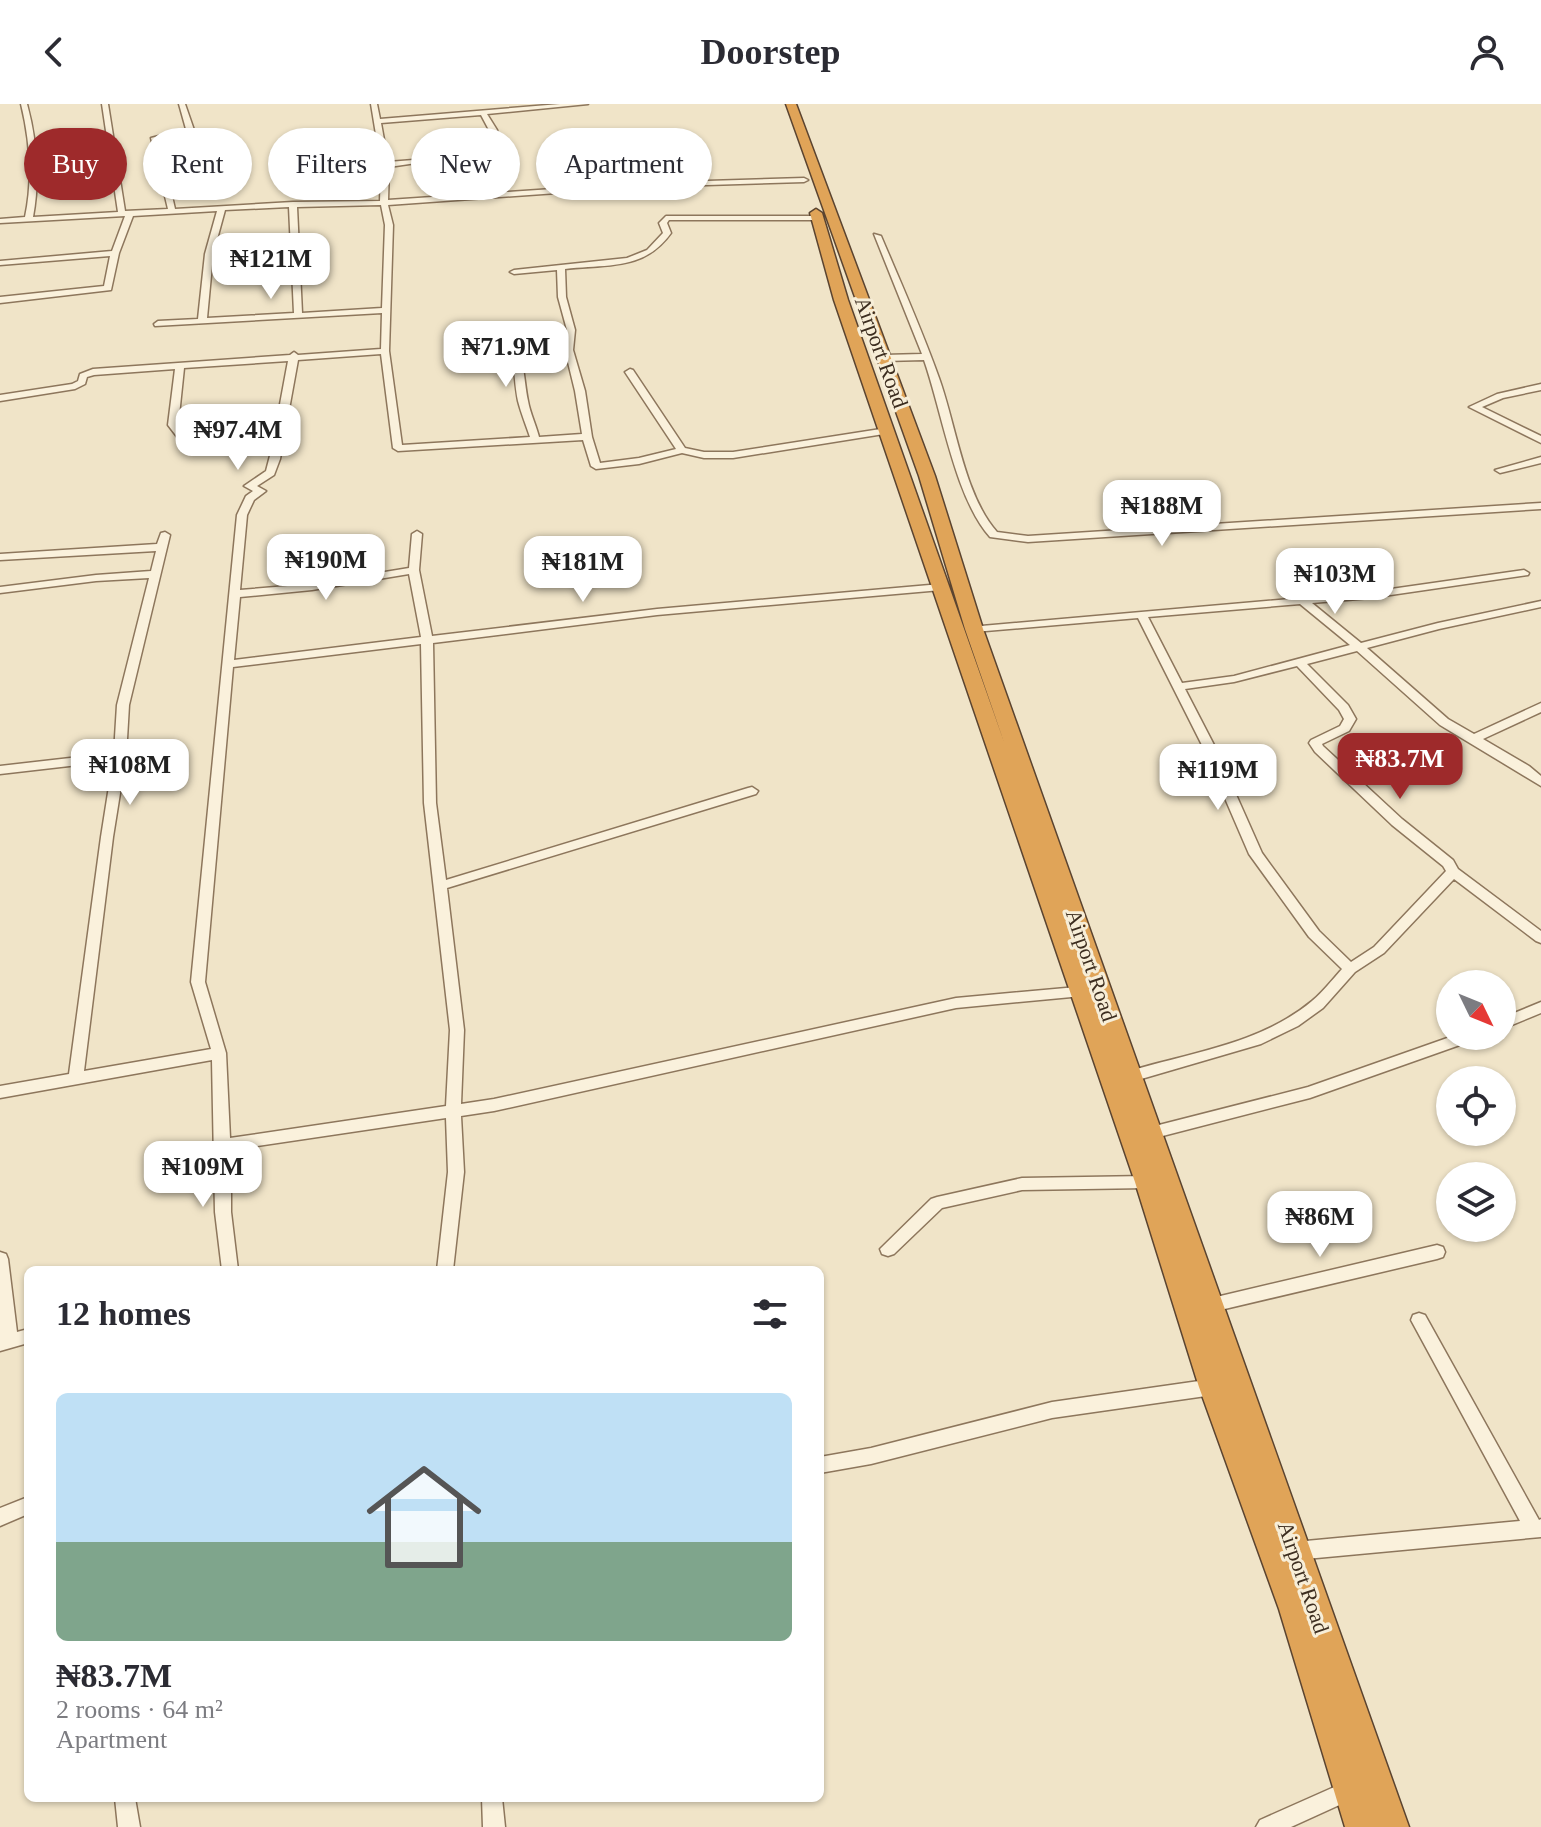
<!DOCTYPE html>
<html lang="en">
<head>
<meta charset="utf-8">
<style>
  :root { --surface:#fff; --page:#f7f7f7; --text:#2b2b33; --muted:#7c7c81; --accent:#9e2a2b }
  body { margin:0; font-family:Georgia,serif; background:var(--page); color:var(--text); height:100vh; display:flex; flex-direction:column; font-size:30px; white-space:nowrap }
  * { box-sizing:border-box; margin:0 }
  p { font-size:26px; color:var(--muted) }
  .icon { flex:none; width:44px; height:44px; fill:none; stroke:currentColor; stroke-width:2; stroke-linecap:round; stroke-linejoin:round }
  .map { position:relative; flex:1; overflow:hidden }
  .side { position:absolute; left:24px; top:1162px; width:800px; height:536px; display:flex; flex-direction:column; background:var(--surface); border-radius:12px; box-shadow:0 2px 6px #0004 }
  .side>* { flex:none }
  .banner { position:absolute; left:24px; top:24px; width:800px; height:72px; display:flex; gap:16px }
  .needle { width:52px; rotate:133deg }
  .fabs { position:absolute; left:1436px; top:866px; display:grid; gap:16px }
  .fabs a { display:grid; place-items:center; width:80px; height:80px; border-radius:50%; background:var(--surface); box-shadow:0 2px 6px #0004; font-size:40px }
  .price { position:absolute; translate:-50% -68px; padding:0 18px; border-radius:16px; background:#fff; color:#222; font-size:26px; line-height:52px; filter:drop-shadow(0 2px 4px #0008) }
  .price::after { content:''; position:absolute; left:50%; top:48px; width:24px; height:18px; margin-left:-12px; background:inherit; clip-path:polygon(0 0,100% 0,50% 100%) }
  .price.on { background:var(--accent); color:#fff }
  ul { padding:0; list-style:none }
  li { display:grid; align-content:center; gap:16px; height:424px; padding:0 32px }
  li span { display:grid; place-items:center; height:248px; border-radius:12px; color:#555 }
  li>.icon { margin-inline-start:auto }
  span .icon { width:144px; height:144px; fill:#fffc; stroke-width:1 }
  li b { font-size:34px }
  h2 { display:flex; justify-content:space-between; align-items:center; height:96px; padding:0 32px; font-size:34px }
  .tag { padding:0 28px; border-radius:36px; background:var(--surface); box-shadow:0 2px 6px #0004; font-size:28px; line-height:72px }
  .tag.on { background:var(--accent); color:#fff }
  header { display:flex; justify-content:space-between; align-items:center; height:104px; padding:0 32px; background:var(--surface); font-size:36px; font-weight:700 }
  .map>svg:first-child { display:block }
</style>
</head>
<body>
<header><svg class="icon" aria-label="back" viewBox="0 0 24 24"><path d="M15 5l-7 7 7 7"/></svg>Doorstep<svg class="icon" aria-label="person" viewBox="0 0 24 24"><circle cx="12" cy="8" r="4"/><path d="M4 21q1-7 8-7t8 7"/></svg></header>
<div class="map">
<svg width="1541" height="1723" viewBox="0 0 1541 1723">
  <rect width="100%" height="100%" fill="#f0e4c8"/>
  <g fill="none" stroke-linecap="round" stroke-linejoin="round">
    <!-- minor casing -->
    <g stroke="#8d765c" stroke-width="3">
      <path id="minor" d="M21,0h6c10,37 13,75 6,113l85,-5 -16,-108h6l17,107 43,-2 -17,-71 35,-9 -7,-25h6l9,26 -35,9 16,70 118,-7 87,-1 1,-36 -10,-61h6l3,15 180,-15h28l-101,10 10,16 3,17 -4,2 -4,-2 -3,-17 -8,-15 -100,8 7,39 38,-3 4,2 -41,6 -1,33 254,-17 162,-5 4,2 -4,2 -162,5 -254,18 5,20 -4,126 13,94 128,-8c-4,-12 -9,-24 -12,-36 -7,-37 2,-45 -28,-74l4,-3c32,15 28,48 34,77 2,12 8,24 11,36l43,-3 -7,-43 -10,-41 2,-20 -9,-33 -1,-27 -43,4 -4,-2 4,-2 113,-12 20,-8 16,-17 -4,-10 7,-7h152l4,2 -4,2h-149l-2,3 4,10c-27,38 -64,31 -106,36l1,28 9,33 -2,20 12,41 7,46 8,26 39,-5 37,-9 -51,-77 5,-3 3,1 52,78 19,4h29l154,-24 3,1v4l-157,25h-29l-22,-5 -43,11 -43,5 -5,-3 -8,-26 -185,11 -5,-3 -12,-94 -83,6 -18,99 -6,16 -17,11 9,5 -12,9 -7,15 -7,75 72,-6 97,-16 3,-34 5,-3 5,3 -3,36 13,66 225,-27 284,-25 5,3 -5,3 -284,25 -224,28 3,160 10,77 302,-92 4,-1 6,4 -2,3 -309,94 17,142 -3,74 33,-5 462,-101 132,-12 7,5 -2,4 -137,13 -462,103 -33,5 3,56 -11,98h-16l11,-98 -2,-54 -215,32v62l7,58h-16l-7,-58 -3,-152 -212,38v-12l69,-12 32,-237 12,-76 -113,13v-8l114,-13 3,-48 32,-127 -53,3 -96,12v-6l96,-12 55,-4 5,-20 -156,9v-6l157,-10 4,-11 4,-1 5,3 -41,170 -3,51 -13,81 -29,234 127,-22 -20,-67 46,-467 9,-19 7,-5 -9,-5 22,-15 6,-23h-61l-3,-1 -6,-9h-24l-10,-13 7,-56 -81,6 -7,2 -2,7 -10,5 -75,12v-6l72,-11 6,-3 2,-7 13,-5 197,-14 4,-3 4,3 83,-6 1,-36 -227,13 -1,-2 4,-3 40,-2 7,-65 12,-43 -84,5 -14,37 -8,37 -111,13v-6l104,-11 6,-30 -110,9v-4l112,-10 13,-35 -125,7v-4l25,-2c8,-37 5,-76 -4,-113zM381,101l4,20 -3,83 -80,5 -5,-106zM289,103l5,106 -87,5 6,-64 12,-44zM288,257l-15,81h-59l-6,-9h-24l-6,-8 6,-57zM409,470l12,63 -187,23 6,-63 72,-7zM421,540l3,159 26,227 -4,76 -216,32 -4,-85 -21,-71 28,-315z
        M874,130l7,2c20,47 41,94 58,142 17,47 25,117 58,154l31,4 513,-33v6l-513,33 -38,-5c-35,-39 -48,-126 -66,-177l-40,1 -4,-3 4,-3 38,-1z
        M1541,280v6l-38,8 -21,9 59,29v7l-72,-36 28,-13z
        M1541,353v6l-41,10 -5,-3z
        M1524,466l5,3 -1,2 -158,23 -58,5 49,40 77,-20 103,-22v6l-102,22 -72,19 81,71 26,15 67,-31v9l-58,27 46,27 12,10v10l-101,-61 -83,-74 -50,13 41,41 8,14 -7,12 -27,13 1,2 79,73 51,41 5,9 83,62v12l-5,-2 -82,-62 -70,74 -29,19 -32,36 -25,18 -37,18 -130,38 -5,-2 -2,-4 2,-4c62,-19 135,-28 186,-71 11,-9 20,-21 30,-32l-33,-32 -60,-83 -47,-109 -64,-127 -164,14 -4,-1v-4l400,-35zM1300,500l50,41 -116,31 -52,7 -34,-66zM1297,562l42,44 5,9 -4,7 -29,14 -2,3 6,9 77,73 51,41 3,5 -72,76 -23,15 -32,-31 -57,-78 -48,-108 -29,-56 49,-7z
        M1541,898v11l-39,16v-11z
        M1453,932h23l-2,4 -164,58 -159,41 -5,-2 -3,-4 3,-4 5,-2 157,-40z
        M1147,1072l6,2 2,4 -2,4 -6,2 -125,2 -80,18 -48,46 -6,2 -6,-2 -2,-5 51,-50 6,-2 85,-19z
        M1437,1141l6,2 2,5 -2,5 -6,2 -225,53 -6,-2 -2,-5 2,-5 6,-2z
        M0,1148l6,2 2,5 9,73 11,-3v14l-28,8z
        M1419,1209l6,2 114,205 2,-1v18l-246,23 -7,-3 -2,-6 2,-6 7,-3 225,-21 -109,-201 2,-5z
        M1213,1275l6,3 3,5 -3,5 -6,3 -161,23 -181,46 -51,9v-16l51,-9 181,-46z
        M28,1393v17l-28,12v-18z
        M1350,1676l7,3 3,7 -3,7 -66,30h-35l4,-7z
        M115,1694h20l5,29h-22z
        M482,1694h20l3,29h-22z"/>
    </g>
    <!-- highway casing -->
    <g stroke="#5b4430" stroke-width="3">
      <path id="highway" d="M786,0h10l139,372 48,153 426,1198h-64l-66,-218 -80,-222 -64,-205 -301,-882 -24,-87 6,-4 6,4 26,87 156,442 -39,-113 -46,-153z"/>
    </g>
    <!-- minor -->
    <use href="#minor" fill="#faf1dc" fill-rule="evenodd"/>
    <!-- highway -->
    <use href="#highway" fill="#e0a458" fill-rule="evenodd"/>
  </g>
  <g text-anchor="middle" stroke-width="6" stroke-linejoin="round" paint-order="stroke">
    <!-- street labels -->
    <g font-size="22" fill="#3d2e20" stroke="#f7eed8">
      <text transform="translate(882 248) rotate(70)" y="8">Airport Road</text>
      <text transform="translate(1092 861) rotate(71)" y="8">Airport Road</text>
      <text transform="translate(1304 1473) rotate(71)" y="8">Airport Road</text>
    </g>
  </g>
</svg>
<div class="fabs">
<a><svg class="needle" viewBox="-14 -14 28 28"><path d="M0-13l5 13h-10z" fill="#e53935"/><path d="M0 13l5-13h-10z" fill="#7c7c81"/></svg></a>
<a><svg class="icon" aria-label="locate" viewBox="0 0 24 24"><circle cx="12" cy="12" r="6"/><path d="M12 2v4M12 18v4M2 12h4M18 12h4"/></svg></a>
<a><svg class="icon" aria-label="layers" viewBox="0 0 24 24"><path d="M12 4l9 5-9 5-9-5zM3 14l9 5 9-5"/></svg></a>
</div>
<b class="price" style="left:271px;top:197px">₦121M</b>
<b class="price" style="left:506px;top:285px">₦71.9M</b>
<b class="price" style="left:238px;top:368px">₦97.4M</b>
<b class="price" style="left:1162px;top:444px">₦188M</b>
<b class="price" style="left:326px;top:498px">₦190M</b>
<b class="price" style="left:583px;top:500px">₦181M</b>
<b class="price" style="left:1335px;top:512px">₦103M</b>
<b class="price on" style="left:1400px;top:697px">₦83.7M</b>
<b class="price" style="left:130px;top:703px">₦108M</b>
<b class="price" style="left:1218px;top:708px">₦119M</b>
<b class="price" style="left:203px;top:1105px">₦109M</b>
<b class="price" style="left:1320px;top:1155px">₦86M</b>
<div class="banner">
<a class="tag on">Buy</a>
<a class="tag">Rent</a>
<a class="tag">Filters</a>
<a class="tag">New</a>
<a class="tag">Apartment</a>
</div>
<section class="side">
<h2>12 homes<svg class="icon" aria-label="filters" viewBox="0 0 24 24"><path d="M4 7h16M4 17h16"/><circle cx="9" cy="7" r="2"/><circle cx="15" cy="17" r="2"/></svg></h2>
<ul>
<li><span style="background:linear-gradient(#bfe0f5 60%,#7fa58c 0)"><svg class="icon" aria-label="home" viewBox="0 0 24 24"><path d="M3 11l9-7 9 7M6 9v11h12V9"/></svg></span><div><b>₦83.7M</b><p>2 rooms · 64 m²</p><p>Apartment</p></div></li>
</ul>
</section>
</div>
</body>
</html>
